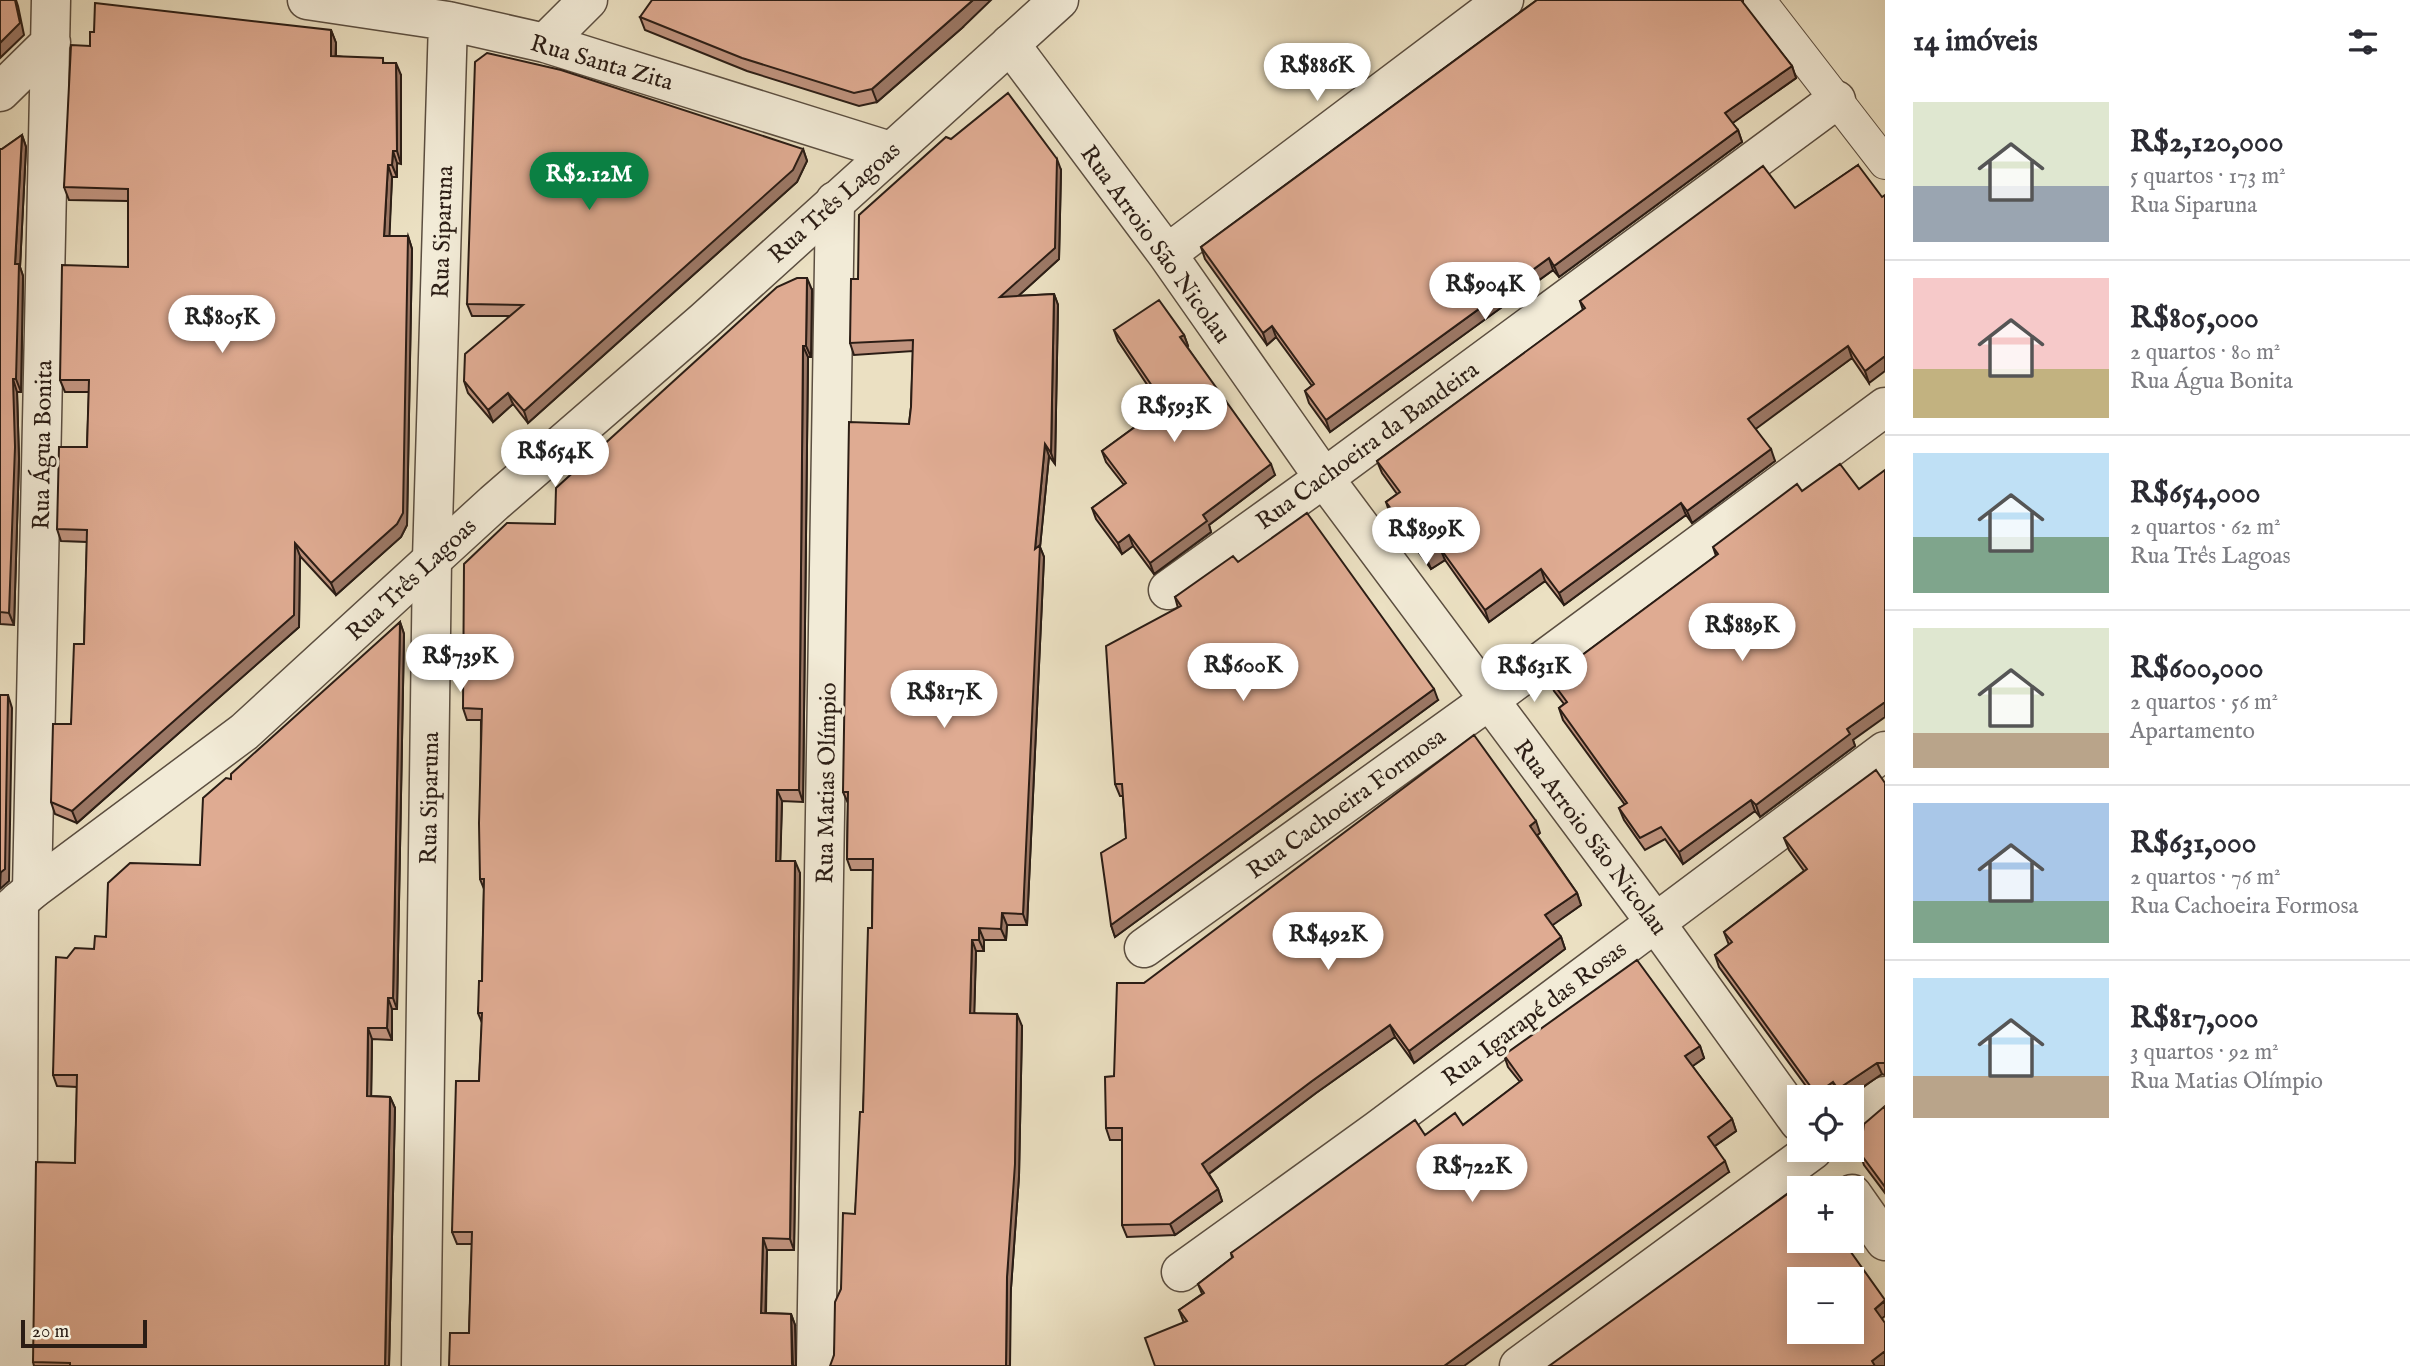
<!DOCTYPE html>
<html lang="pt">
<head>
<meta charset="utf-8">
<style>
  :root { --surface:#fff; --page:#f2f2f3; --text:#2b2b33; --muted:#7c7c81; --line:#e1e1e2; --accent:#0b8043 }
  body { margin:0; font-family:"IM FELL English",serif; background:var(--page); color:var(--text); height:100vh; display:flex; flex-direction:column; font-size:26px; white-space:nowrap }
  * { box-sizing:border-box; margin:0 }
  p { font-size:23px; color:var(--muted) }
  .icon { flex:none; width:38px; height:38px; fill:none; stroke:currentColor; stroke-width:2; stroke-linecap:round; stroke-linejoin:round }
  .map { position:relative; flex:1; overflow:hidden }
  .sheet { display:flex; flex-direction:column; background:var(--surface); width:525px }
  .sheet>* { flex:none }
  .fabs { position:absolute; left:1787px; top:1085px; display:grid; gap:14px }
  .fabs a { display:grid; place-items:center; width:77px; height:77px; border-radius:0px; background:var(--surface); box-shadow:0 4px 18px #0003; font-size:35px }
  .scale { position:absolute; left:21px; bottom:18px; width:126px; box-sizing:border-box; padding-left:7px; border:4px solid #2b1d15; border-top:0; font-size:19px; line-height:24px; white-space:nowrap; color:#2b1d15; -webkit-text-stroke:5px #f2ebd7; paint-order:stroke }
  .price { position:absolute; translate:-50% -60px; padding:0 16px; border-radius:24px; background:#fff; color:#222; font-size:23px; line-height:46px; filter:drop-shadow(0 2px 4px #0008) }
  .price::after { content:''; position:absolute; left:50%; top:42px; width:21px; height:16px; margin-left:-10px; background:inherit; clip-path:polygon(0 0,100% 0,50% 100%) }
  .price.on { background:var(--accent); color:#fff }
  ul { padding:0; list-style:none }
  li { display:flex; align-items:center; gap:21px; height:175px; padding:0 28px }
  li+li { border-top:2px solid var(--line) }
  li span { display:grid; place-items:center; flex:none; width:196px; height:140px; border-radius:0px; color:#555 }
  li>.icon { margin-inline-start:auto }
  span .icon { width:84px; height:84px; fill:#fffc; stroke-width:1 }
  li b { font-size:30px }
  h2 { display:flex; justify-content:space-between; align-items:center; height:84px; padding:0 28px; font-size:30px }
  main { display:flex; flex:1; min-height:0 }
  .map>svg:first-child { display:block }
</style>
</head>
<body>
<main>
<div class="map">
<svg width="1885" height="1366" viewBox="0 0 1885 1366">
  <rect width="100%" height="100%" fill="#ebe0c2"/>
  <filter id="stains"><feTurbulence type="fractalNoise" baseFrequency=".00286" numOctaves="4"/><feColorMatrix values="0 0 0 0 .2 0 0 0 0 .09 0 0 0 0 .02 0 0 0 .5 -.17"/></filter>
  <radialGradient id="worn" r=".72"><stop offset=".6" stop-color="#630" stop-opacity="0"/><stop offset="1" stop-color="#630" stop-opacity=".3"/></radialGradient>
  <g fill="none" stroke-linecap="round" stroke-linejoin="round">
    <!-- pedestrian casing -->
    <g stroke="#5b4e40" stroke-width="34">
      <path id="pedestrian" d="M1759,0l126,163"/>
    </g>
    <!-- minor casing -->
    <g stroke="#5b4e40" stroke-width="41">
      <path id="minor" d="M307,0l141,21 97,22 345,108
        M545,43l43,-43
        M1010,44l157,210 157,224 331,444 144,200
        M0,92l51,-50
        M1167,254l337,-254
        M1168,590l156,-112 512,-378
        M32,890l19,-890
        M1144,948l344,-247 397,-294
        M1852,1121l33,-25
        M1852,1194l33,47
        M1181,1272l197,-142 507,-379
        M17,1366l2,-465
        M421,1366l11,-807 16,-538
        M816,1366l19,-1165
        M1519,1366l294,-216"/>
    </g>
    <!-- tertiary casing -->
    <g stroke="#5b4e40" stroke-width="41">
      <path id="tertiary" d="M0,918l32,-28 212,-158 250,-229 210,-182 355,-321"/>
    </g>
    <!-- pedestrian -->
    <use href="#pedestrian" stroke="#f2ebd7" stroke-width="32"/>
    <!-- minor -->
    <use href="#minor" stroke="#f2ebd7" stroke-width="38"/>
    <!-- tertiary -->
    <use href="#tertiary" stroke="#f2ebd7" stroke-width="38"/>
  </g>
  <!-- wall -->
  <path fill="#c0937e" stroke="#2b1d15" stroke-width="2" d="M1537,0h206v4l49,62 4,12 -64,45 6,7 4,12 -183,135 -6,-7 -223,162 -21,-29 -4,-12 7,-5 -36,-49 -9,8 -62,-86 -4,-12z
    M640,17l322,11 -85,74 -18,4 -112,-35 -102,-41z
    M331,30l5,13v13l49,7 16,12v89l-4,-1v14h-5l-3,59h19l4,13 -5,276 -6,12 -65,58 -36,-39 -1,71 -222,196 -22,-9 -4,-12 20,-78 13,-80 3,-102 -26,-1 -4,-12 30,-82 2,-55h-24l-5,-12 68,-113v-66l-59,-1 -5,-13 26,-141z
    M22,135l4,12 -6,120 3,9 -2,116h-4l2,67 -5,166 -14,-1v-475h2z
    M803,149l4,12 -10,21 -269,241 -15,-19 -20,18 -25,-29 -4,-12 45,-65h-37l-5,-12z
    M1858,165l11,218 -17,-25 -97,70 20,33 -83,62 -6,-8 -122,90 -19,-24 -56,41 -44,-62 -14,9 -41,-55 -4,-12 11,-8 -15,-21 -5,-12 206,-151 -3,-9 215,-93z
    M1061,170l-2,89 -41,37 36,-2 4,11 -3,159 -6,-8 -9,91 4,10 -17,368h-20l-1,15h-22v11h-8l-2,62 48,13 -3,150 -8,112 -177,67 7,-66 14,-75 8,-102 9,-184 1,-58h-22l-4,-11 1,-56 -5,-11 66,-368 2,-17 2,-56 -59,4 -4,-12 8,-64z
    M812,290l-1,67h-3l-5,445 -21,-1 -2,60 20,12 -6,377h-27l-1,63 25,1 4,11 -326,8 3,-89h-15l-5,-12 27,-151 3,-58 -4,-10 4,-32 2,-92 -4,-10 1,-159h-14l-4,-12 92,-184z
    M1114,330l70,5 4,11 -1,1 88,128 -66,50 2,7 -57,42 -21,-28 -11,8 -26,-35 -4,-11 32,-23 -18,-23 -4,-11 60,-44 -44,-66z
    M1713,547l140,193 2,6 -95,71 -5,-6 -72,53 -18,-25 -20,11 -21,-30 -5,-12 6,-3 -62,-85 -4,-12 5,-4 -10,-13 -4,-12 166,-123z
    M1238,562l200,138 -323,237 -4,-12 15,-87 -3,-42h-3l-5,-12 63,-176 -3,-11z
    M400,622l4,12 -7,375h-5v31l-20,-1 -1,57 19,1 5,11 -6,258h-355l-1,-4 42,-199 2,-76 -20,-1 -4,-11 14,-117 27,-9 12,-12 94,-72 31,-86z
    M1885,783v292l-3,-1 -34,23h-8l-3,-3 -4,3h-19l-95,-130 -4,-12 14,-10 -5,-13 80,-61 -15,-21 -5,-12z
    M1540,833l-3,2 40,58 4,12 -29,20 9,12 4,12 -151,114 -19,-26 -79,56 -107,81 9,15 4,12 -47,34 -48,2 -5,-12v-85h-12l-4,-12 8,-52 30,-93z
    M1700,1046l4,12 -12,8 40,53 4,12 -21,15 14,26 -545,151 -5,-13 23,-16 -4,-10 34,-26 -1,-5 194,-118 38,-10 57,-43 -12,-15 -4,-12z
    M1885,1106v87l-21,-28 -4,-12z"/>
  <!-- shaded-wall -->
  <path fill="#9c7866" stroke="#2b1d15" stroke-width="2" d="M15,0h1l2,6 6,29 -24,23v-15z
    M973,0h18l-29,28 -85,74 -5,-13z
    M331,30l5,13 -1,25 -4,-12z
    M396,63l5,12v89l-4,-13z
    M1792,66l4,12 -66,47 -5,-12z
    M1738,130l4,12 -183,135 -5,-11z
    M22,135l4,12 -6,120 3,9 -2,116 -5,-13 -1,-115z
    M803,149l4,12 -10,21 -269,241 -4,-12z
    M393,151l4,12v14l-5,-12z
    M1057,159l4,11 -2,89 -55,50 -4,-12z
    M388,165l4,12 -3,71 -5,-12z
    M408,236l4,13 -5,276 -6,12 -65,58 -5,-12z
    M1549,258l4,12 -223,162 -4,-12z
    M807,278l5,12 -1,67 -5,-11z
    M1054,294l4,11 -3,159 -4,-11z
    M1272,326l4,11 -9,8 -4,-12z
    M1184,335l4,11 -4,3 -4,-12z
    M803,346l5,11 -5,445 -4,-12z
    M1848,346l4,12 -99,73 -5,-12z
    M1885,356v15l-16,12 -4,-12z
    M13,379l4,13 2,67 -5,166 -5,-12z
    M508,393l5,11 -20,18 -5,-12z
    M1045,444l4,12 -9,91 4,10 -17,368 -4,-11 12,-365z
    M1771,449l4,12 -83,62 -5,-12z
    M1271,464l4,11 -66,50 2,7 -57,42 -4,-11 53,-48z
    M1681,503l5,12 -122,90 -5,-12z
    M1129,535l4,11 -11,8 -4,-11z
    M295,543l5,13 -1,71 -222,196 -5,-12z
    M1440,548l5,12 -14,9 -5,-12z
    M1541,569l4,12 -56,41 -4,-12z
    M400,622l4,12 -7,375 -4,-11z
    M1434,689l4,11 -323,237 -4,-12z
    M8,695l4,13 -3,173 -9,8z
    M1885,702v15l-32,23 2,6 -95,71 -4,-12 91,-76z
    M777,790l5,11 -2,72 -4,-12z
    M1751,800l4,11 -72,53 -4,-12z
    M1536,821l4,12 -5,4 -5,-11z
    M795,861l5,12 -6,377 -4,-11z
    M1577,893l4,12 -31,22 -5,-12z
    M1002,913l5,12 -1,15 -5,-11z
    M979,928l5,12v11l-5,-11z
    M1561,937l4,12 -151,114 -5,-12z
    M972,940l4,11 -2,73 -4,-11z
    M388,998l4,11v31l-5,-12z
    M1017,1014l5,12 -3,150 -8,112 -1,78h-4l1,-89z
    M1390,1025l5,12 -79,56 -109,82 -5,-11 110,-83z
    M368,1028l4,11 -1,69 -4,-12z
    M1700,1046l4,12 -14,10 -5,-12z
    M1877,1063l5,11 -34,23h-7l-3,-8z
    M1833,1082l4,12 -4,3h-15l-2,-3z
    M390,1097l5,11 -6,258h-4z
    M1732,1119l4,12 -24,17 -4,-11z
    M1725,1161l4,11 -265,194h-20z
    M1218,1189l4,12 -47,34 -5,-11z
    M763,1238l4,12 -2,75 -4,-12z
    M1885,1301v15l-6,5 -4,-12z
    M791,1314l4,11 1,41h-3z
    M1885,1351v15h-11l-2,-5z"/>
  <!-- building -->
  <path fill="#dfab92" stroke="#2b1d15" stroke-width="2" fill-rule="evenodd" d="M0,0h15l5,23 -20,20z
    M652,0h321l-101,89 -18,4 -112,-35 -102,-41z
    M1537,0h204l51,66 -67,47 13,17 -184,136 -5,-8 -223,162 -21,-29 9,-7 -42,-58 -9,7 -62,-86z
    M95,3l236,27v26l52,2v5h13l1,88h-4l-1,14h-4l-4,71h24l-5,277 -6,11 -66,59 -36,-40 -1,72 -222,196 -21,-9 2,-78h18l3,-80h10l3,-114 -30,-1 2,-82h28l2,-67h-29l2,-115 66,2v-78l-64,-2 7,-142 19,1v-14h4z
    M487,53l74,17 242,79 -10,21 -269,241 -16,-18 -20,17 -24,-29 1,-27 58,-49 -56,-1 8,-242z
    M1008,93l49,66 -2,89 -55,49 54,-3 -3,159 -6,-9 -10,105 5,-4 -17,369 -21,-1 -1,16 -22,-1v12h-7l-2,73 47,1 -2,150 -8,113 -1,89h-176l4,-11 1,-53 6,-13 2,-76 12,1 5,-102h3l5,-184h4l1,-69h-26l1,-67h-5l6,-370 60,2 2,-17 2,-67 -63,3 1,-64h7l1,-64 87,-78 5,2z
    M22,135l-7,129h4l-3,115h-3l2,68 -6,166 -9,-1v-463h2z
    M1858,165l24,32 3,-2v161l-20,15 -17,-25 -100,73 23,30 -84,62 -6,-8 -122,90 -18,-24 -56,41 -45,-62 -14,9 -40,-55 14,-10 -23,-31 208,-153 -5,-7 183,-135 32,42z
    M797,278h10l-1,68h-3l-4,444h-22l-1,71h19l-5,378 -27,-1 -2,75 30,1 1,50 2,2h-345l1,-33h19l3,-101h-20l4,-151h23l3,-68h-4l1,-32h3l2,-102h-4l-1,-56 3,-114 -19,-1 1,-144 43,-41 48,1 1,-36 221,-201z
    M1159,300l25,35 -4,2 91,127 -68,51 4,6 -57,42 -21,-28 -11,8 -26,-35 34,-25 -24,-32 63,-46 -51,-75z
    M1840,464l19,25 26,-19v232l-38,27 3,5 -94,71 -5,-5 -72,52 -18,-25 -21,11 -21,-30 8,-5 -68,-95 8,-6 -17,-23 168,-125 -5,-7 84,-63 5,7z
    M1307,513l127,176 -323,236 -10,-72 25,-15 -4,-54h-7l-9,-138 75,-40 -6,-9 58,-41 5,6z
    M400,622l-7,376h-5l-1,30h-19l-1,68 23,1 -5,269h-315v-3l-37,-1 3,-200 39,1 2,-88h-24l3,-118 11,1 8,-10 19,1 1,-13 11,1 2,-54 22,-20 70,2 3,-67 23,-20 5,1v-5z
    M0,695h8l-3,174 -5,4z
    M1474,735l62,86 -6,5 47,67 -32,22 16,22 -152,114 -19,-26 -78,56 -110,83 16,25 -48,35 -48,1v-97h-16l-1,-51 9,-1 3,-93h27z
    M1876,770l9,13v280h-8l-39,26 -5,-7 -17,12 -101,-139 17,-13 -8,-10 83,-63 -23,-31z
    M1637,960l63,86 -15,10 47,63 -24,18 17,24 -281,205h-289l-10,-28 42,-17 -8,-11 25,-17 -6,-9 35,-27 -2,-4 184,-133 10,15 30,-22 8,12 59,-45 -18,-25z
    M1885,1106v81l-25,-34 4,-29z
    M1793,1190l6,9v42h44l42,59 -10,9 10,14v28l-13,10 3,5h-326zM1799,1279h53v53h-53z"/>
  <g text-anchor="middle" stroke-width="6" stroke-linejoin="round" paint-order="stroke">
    <!-- street labels -->
    <g font-size="24" fill="#2b1d15" stroke="#f2ebd7">
      <text transform="translate(602 62) rotate(16)" y="8">Rua Santa Zita</text>
      <text transform="translate(834 202) rotate(-42)" y="8">Rua Três Lagoas</text>
      <text transform="translate(442 232) rotate(-88)" y="8">Rua Siparuna</text>
      <text transform="translate(1156 244) rotate(54)" y="8">Rua Arroio São Nicolau</text>
      <text transform="translate(42 445) rotate(-89)" y="8">Rua Água Bonita</text>
      <text transform="translate(1367 445) rotate(-36)" y="8">Rua Cachoeira da Bandeira</text>
      <text transform="translate(411 579) rotate(-43)" y="8">Rua Três Lagoas</text>
      <text transform="translate(826 783) rotate(-89)" y="8">Rua Matias Olímpio</text>
      <text transform="translate(429 798) rotate(-89)" y="8">Rua Siparuna</text>
      <text transform="translate(1346 803) rotate(-36)" y="8">Rua Cachoeira Formosa</text>
      <text transform="translate(1591 837) rotate(53)" y="8">Rua Arroio São Nicolau</text>
      <text transform="translate(1534 1013) rotate(-37)" y="8">Rua Igarapé das Rosas</text>
    </g>
  </g>
  <rect width="100%" height="100%" filter="url(#stains)"/>
  <rect width="100%" height="100%" fill="url(#worn)"/>
</svg>
<div class="fabs">
<a><svg class="icon" aria-label="locate" viewBox="0 0 24 24"><circle cx="12" cy="12" r="6"/><path d="M12 2v4M12 18v4M2 12h4M18 12h4"/></svg></a>
<a>+</a>
<a>−</a>
</div>
<div class="scale">20 m</div>
<b class="price" style="left:1317px;top:103px">R$886K</b>
<b class="price on" style="left:589px;top:212px">R$2.12M</b>
<b class="price" style="left:1485px;top:322px">R$904K</b>
<b class="price" style="left:222px;top:355px">R$805K</b>
<b class="price" style="left:1174px;top:444px">R$593K</b>
<b class="price" style="left:555px;top:489px">R$654K</b>
<b class="price" style="left:1426px;top:567px">R$899K</b>
<b class="price" style="left:1742px;top:663px">R$889K</b>
<b class="price" style="left:460px;top:694px">R$739K</b>
<b class="price" style="left:1243px;top:703px">R$600K</b>
<b class="price" style="left:1534px;top:704px">R$631K</b>
<b class="price" style="left:944px;top:730px">R$817K</b>
<b class="price" style="left:1328px;top:972px">R$492K</b>
<b class="price" style="left:1472px;top:1204px">R$722K</b>
</div>
<section class="sheet">
<h2>14 imóveis<svg class="icon" aria-label="filters" viewBox="0 0 24 24"><path d="M4 7h16M4 17h16"/><circle cx="9" cy="7" r="2"/><circle cx="15" cy="17" r="2"/></svg></h2>
<ul>
<li><span style="background:linear-gradient(#dfe7d0 60%,#9aa5b1 0)"><svg class="icon" aria-label="home" viewBox="0 0 24 24"><path d="M3 11l9-7 9 7M6 9v11h12V9"/></svg></span><div><b>R$2,120,000</b><p>5 quartos · 173 m²</p><p>Rua Siparuna</p></div></li>
<li><span style="background:linear-gradient(#f6c9c9 65%,#c2b280 0)"><svg class="icon" aria-label="home" viewBox="0 0 24 24"><path d="M3 11l9-7 9 7M6 9v11h12V9"/></svg></span><div><b>R$805,000</b><p>2 quartos · 80 m²</p><p>Rua Água Bonita</p></div></li>
<li><span style="background:linear-gradient(#bfe0f5 60%,#7fa58c 0)"><svg class="icon" aria-label="home" viewBox="0 0 24 24"><path d="M3 11l9-7 9 7M6 9v11h12V9"/></svg></span><div><b>R$654,000</b><p>2 quartos · 62 m²</p><p>Rua Três Lagoas</p></div></li>
<li><span style="background:linear-gradient(#dfe7d0 75%,#b9a48a 0)"><svg class="icon" aria-label="home" viewBox="0 0 24 24"><path d="M3 11l9-7 9 7M6 9v11h12V9"/></svg></span><div><b>R$600,000</b><p>2 quartos · 56 m²</p><p>Apartamento</p></div></li>
<li><span style="background:linear-gradient(#a9c7e8 70%,#7fa58c 0)"><svg class="icon" aria-label="home" viewBox="0 0 24 24"><path d="M3 11l9-7 9 7M6 9v11h12V9"/></svg></span><div><b>R$631,000</b><p>2 quartos · 76 m²</p><p>Rua Cachoeira Formosa</p></div></li>
<li><span style="background:linear-gradient(#bfe0f5 70%,#b9a48a 0)"><svg class="icon" aria-label="home" viewBox="0 0 24 24"><path d="M3 11l9-7 9 7M6 9v11h12V9"/></svg></span><div><b>R$817,000</b><p>3 quartos · 92 m²</p><p>Rua Matias Olímpio</p></div></li>
</ul>
</section>
</main>
</body>
</html>
